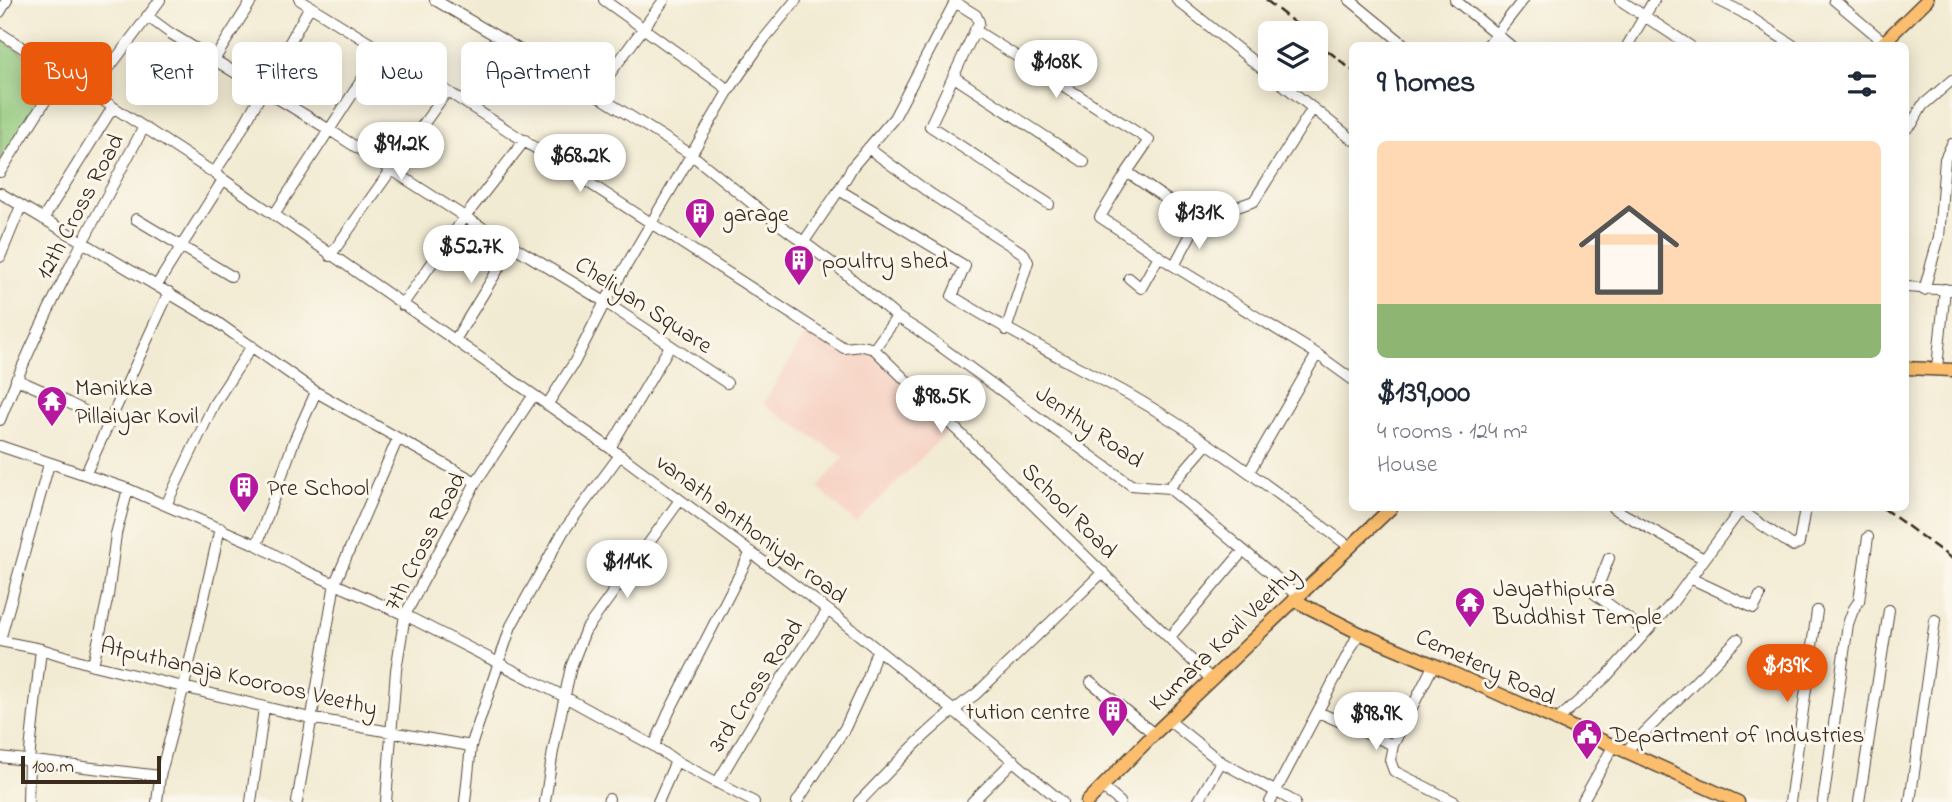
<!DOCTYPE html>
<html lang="en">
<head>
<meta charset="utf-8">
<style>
  :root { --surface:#fff; --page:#f6f6f7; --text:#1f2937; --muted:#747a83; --accent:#ea580c }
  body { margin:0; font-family:"Indie Flower",sans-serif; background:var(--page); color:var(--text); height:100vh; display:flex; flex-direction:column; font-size:26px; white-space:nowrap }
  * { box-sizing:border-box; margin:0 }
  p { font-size:23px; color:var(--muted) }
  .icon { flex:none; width:38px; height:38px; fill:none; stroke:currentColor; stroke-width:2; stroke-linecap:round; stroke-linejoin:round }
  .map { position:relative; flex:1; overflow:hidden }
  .details { position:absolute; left:1349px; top:42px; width:560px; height:469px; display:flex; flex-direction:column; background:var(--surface); border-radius:10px; box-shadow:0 4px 18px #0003 }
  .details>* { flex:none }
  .guide { position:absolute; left:21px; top:42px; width:665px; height:63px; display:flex; gap:14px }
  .fabs { position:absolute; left:1258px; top:21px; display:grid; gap:14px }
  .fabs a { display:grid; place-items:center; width:70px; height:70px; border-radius:10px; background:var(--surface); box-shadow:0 4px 18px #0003; font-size:35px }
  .scale { position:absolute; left:21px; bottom:18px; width:140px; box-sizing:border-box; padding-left:7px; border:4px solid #3b2a1e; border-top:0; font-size:19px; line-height:24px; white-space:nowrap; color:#3b2a1e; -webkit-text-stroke:5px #fbf7ec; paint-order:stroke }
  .price { position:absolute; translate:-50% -60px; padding:0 16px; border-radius:24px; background:#fff; color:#222; font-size:23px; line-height:46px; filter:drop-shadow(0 2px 4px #0008) }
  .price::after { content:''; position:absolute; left:50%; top:42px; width:21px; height:16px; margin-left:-10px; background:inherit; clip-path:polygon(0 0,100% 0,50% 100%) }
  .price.on { background:var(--accent); color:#fff }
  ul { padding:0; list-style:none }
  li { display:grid; align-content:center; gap:14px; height:371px; padding:0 28px }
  li span { display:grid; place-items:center; height:217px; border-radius:10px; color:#555 }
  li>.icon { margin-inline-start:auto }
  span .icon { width:126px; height:126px; fill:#fffc; stroke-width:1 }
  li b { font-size:30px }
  h2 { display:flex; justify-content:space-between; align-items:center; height:84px; padding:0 28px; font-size:30px }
  .pill { padding:0 24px; border-radius:10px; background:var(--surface); box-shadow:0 4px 18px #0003; font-size:24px; line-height:63px }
  .pill.on { background:var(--accent); color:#fff }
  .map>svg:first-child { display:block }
</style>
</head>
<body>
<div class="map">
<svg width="1952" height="802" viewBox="0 0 1952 802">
  <rect width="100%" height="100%" fill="#fbf7ec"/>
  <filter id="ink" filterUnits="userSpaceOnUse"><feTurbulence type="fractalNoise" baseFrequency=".0143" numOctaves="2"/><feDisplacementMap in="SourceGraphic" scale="14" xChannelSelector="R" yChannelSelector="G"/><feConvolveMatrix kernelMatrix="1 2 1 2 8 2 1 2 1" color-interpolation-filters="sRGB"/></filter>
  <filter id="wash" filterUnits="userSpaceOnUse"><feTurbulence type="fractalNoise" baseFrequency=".00686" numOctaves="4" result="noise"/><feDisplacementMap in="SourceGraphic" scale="28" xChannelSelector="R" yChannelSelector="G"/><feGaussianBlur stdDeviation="1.57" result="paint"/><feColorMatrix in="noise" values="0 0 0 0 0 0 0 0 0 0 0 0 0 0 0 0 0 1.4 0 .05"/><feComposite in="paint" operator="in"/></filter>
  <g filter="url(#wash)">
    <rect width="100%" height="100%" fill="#f2ebd3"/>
    <!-- built -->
    <path fill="#f6d2c3" d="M808,330l36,21 30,4 76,74 -94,94 -38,-35 26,-31 -81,-53z"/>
    <!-- green -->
    <path fill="#91c87b" stroke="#66794c" stroke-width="2" d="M0,38l56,38 -56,91z"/>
  </g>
  <g filter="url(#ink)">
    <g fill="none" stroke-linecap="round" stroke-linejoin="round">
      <!-- minor casing -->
      <g stroke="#564739" stroke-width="12">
        <path id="minor" d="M300,0l147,91 397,257 19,-2 11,3 337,330
          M435,0l160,94 97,61 72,58 76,56 57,48 21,13 213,155 38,3 129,108
          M604,0l125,90
          M1177,0l93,75
          M1350,0l56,46
          M1455,0l56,46
          M1620,0l70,46
          M1718,0l24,12 52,34
          M1834,0l50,42
          M955,2l21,13 3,7 -49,104 119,78
          M0,12l7,-12
          M147,16l23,17 158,96 137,88 140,85 122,81
          M975,30l174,110 -22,32
          M0,33l214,140 406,282 208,155 125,100 109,92
          M1487,46l36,-46
          M1627,46l27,-46
          M214,60l38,-60
          M954,77l130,85
          M1276,79l77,61
          M91,92l69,-92
          M595,94l69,-94
          M1906,129l6,-5 10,-18 30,-26
          M868,148l63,46 93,60 4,8 -22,68
          M0,172l63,-99
          M214,173l20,-30 76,-137
          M839,190l14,-24 41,-48 62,-118
          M0,193l214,127 102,72 160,90
          M274,215l107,-165
          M43,219l70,-112
          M136,219l95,57
          M803,243l36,-53 126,76 -13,30c55,35 112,63 169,94 81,45 155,102 229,157
          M330,256l117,-165
          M0,257l21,-51
          M1174,266l24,-45
          M1129,278l12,10 18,-32
          M157,285l66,-105
          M1906,287l46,3
          M1924,290l15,-53 6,-78 7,-15
          M402,305l63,-88 60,-77
          M455,340l58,-95
          M874,349l23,-32
          M1317,354l36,26
          M1937,368l8,-79
          M16,379l45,20 47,24
          M547,405l27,-42 31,-61 124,-212 35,-51 32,-39
          M0,420c40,-101 92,-197 144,-293
          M0,446l128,43 129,56 42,23 106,47 160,82 89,49 22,15 78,41
          M610,448l60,-102
          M1249,472l68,-118 -143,-88 -74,-49 27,-45 71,49 56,-20 59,-93
          M86,473l83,-181
          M1169,488l38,-44
          M166,505l48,-101 38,-58
          M1613,508l91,51
          M1740,510l53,36 6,-3 6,-35
          M257,545l37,-104 22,-49
          M1609,558l-14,36 51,38
          M1690,578l64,30 6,-12
          M1169,638l74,-87
          M0,640l49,-176
          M0,641l41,8 52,16 217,53 161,28
          M1434,664l-41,81 -3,15 4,11 61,31
          M93,665l15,-69 8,-62 12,-45
          M1091,682l63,52
          M1318,712l75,33
          M1168,720l53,42 74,40
          M1556,721l50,-44 66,-74 70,-95
          M654,746l15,-34 82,-160
          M1625,752l113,-113
          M0,757l160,19
          M717,783l44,-74 67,-99
          M1102,787l18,15
          M28,802l1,-42 12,-111
          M157,802l3,-26 24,-90 36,-158
          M251,802l13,-94
          M297,802l38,-219 63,-145
          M386,802l10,-132 9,-55 71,-133 57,-86
          M465,802l6,-56 40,-120 52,-94 57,-77
          M545,802l8,-51 18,-84 14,-36 95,-131
          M608,802l1,-3
          M658,802l18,-41
          M797,802l48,-74 23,-50 9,-29
          M859,802c37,-38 73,-78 117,-108l127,-122
          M972,802l42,-42
          M1198,802l23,-40
          M1270,802l89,-169
          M1582,802l31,-55
          M1790,802l27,-191
          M1823,802l25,-178 5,-14 6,-9 9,-64
          M1859,802l30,-192
          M1910,802l25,-182"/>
      </g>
      <!-- major casing -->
      <g stroke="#564739" stroke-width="15">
        <path id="major" d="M1880,46l47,-46
          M1906,368l46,2
          M1294,600l65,33 80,34 299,135
          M1087,802l67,-68 237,-226"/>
      </g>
      <!-- minor -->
      <use href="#minor" stroke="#fff" stroke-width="10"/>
      <!-- major -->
      <use href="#major" stroke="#fabe6e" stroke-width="12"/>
      <!-- rail -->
      <path stroke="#3b2a1e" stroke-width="2.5" stroke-dasharray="10 5" stroke-linecap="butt" d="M1266,0l41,33
        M1316,41l37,30
        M1883,508l69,51"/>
    </g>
  </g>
  <!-- icons -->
  <defs>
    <g id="building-pin" transform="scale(1.575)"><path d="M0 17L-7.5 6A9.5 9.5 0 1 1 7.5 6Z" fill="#b5179e" stroke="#fbf7ec"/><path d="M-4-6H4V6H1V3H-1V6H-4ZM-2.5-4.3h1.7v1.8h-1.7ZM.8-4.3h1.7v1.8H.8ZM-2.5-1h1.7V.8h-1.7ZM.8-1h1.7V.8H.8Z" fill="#fff"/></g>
    <g id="temple-pin" transform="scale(1.575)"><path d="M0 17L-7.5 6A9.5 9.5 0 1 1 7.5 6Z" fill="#b5179e" stroke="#fbf7ec"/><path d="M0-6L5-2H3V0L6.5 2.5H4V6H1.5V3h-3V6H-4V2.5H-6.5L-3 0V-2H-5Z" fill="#fff"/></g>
    <g id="civic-pin" transform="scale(1.575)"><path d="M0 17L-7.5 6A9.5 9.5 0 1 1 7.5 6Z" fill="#b5179e" stroke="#fbf7ec"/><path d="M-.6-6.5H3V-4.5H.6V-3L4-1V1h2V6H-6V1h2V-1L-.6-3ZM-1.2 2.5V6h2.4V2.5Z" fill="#fff"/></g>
  </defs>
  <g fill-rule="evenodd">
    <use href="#building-pin" x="700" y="213"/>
    <use href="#building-pin" x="799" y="260"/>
    <use href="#temple-pin" x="52" y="401"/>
    <use href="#building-pin" x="244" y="487"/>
    <use href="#temple-pin" x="1470" y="602"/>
    <use href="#building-pin" x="1113" y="711"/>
    <use href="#civic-pin" x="1587" y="734"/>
  </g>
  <g text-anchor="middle" stroke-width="6" stroke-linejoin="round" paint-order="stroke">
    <!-- street labels -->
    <g font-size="24" fill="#3b2a1e" stroke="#fbf7ec">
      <text transform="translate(79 206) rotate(-62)" y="8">12th Cross Road</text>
      <text transform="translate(644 304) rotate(33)" y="8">Cheliyan Square</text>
      <text transform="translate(1090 426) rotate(35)" y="8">Jenthy Road</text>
      <text transform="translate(1070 510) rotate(45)" y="8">School Road</text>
      <text transform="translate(752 528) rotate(37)" y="8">vanath anthoniyar road</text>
      <text transform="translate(424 541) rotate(-63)" y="8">7th Cross Road</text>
      <text transform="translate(1223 638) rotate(-44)" y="8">Kumara Kovil Veethy</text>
      <text transform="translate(1486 666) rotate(25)" y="8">Cemetery Road</text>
      <text transform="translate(239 676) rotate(13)" y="8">Atputhanaja Kooroos Veethy</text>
      <text transform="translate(755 685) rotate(-57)" y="8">3rd Cross Road</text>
    </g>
    <!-- poi labels -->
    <g font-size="24" fill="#3b2a1e" stroke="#fbf7ec" text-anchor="start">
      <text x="723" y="221">garage</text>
      <text x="822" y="268">poultry shed</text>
      <text x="75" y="395">Manikka<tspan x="75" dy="28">Pillaiyar Kovil</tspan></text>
      <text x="267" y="495">Pre School</text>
      <text x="1493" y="596">Jayathipura<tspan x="1493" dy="28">Buddhist Temple</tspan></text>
      <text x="1090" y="719" text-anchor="end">tution centre</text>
      <text x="1610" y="742">Department of Industries</text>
    </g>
  </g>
</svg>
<div class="fabs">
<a><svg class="icon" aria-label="layers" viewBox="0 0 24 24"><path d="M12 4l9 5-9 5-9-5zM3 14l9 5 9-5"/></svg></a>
</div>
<div class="scale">100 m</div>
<b class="price" style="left:1056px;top:100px">$108K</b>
<b class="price" style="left:401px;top:182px">$91.2K</b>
<b class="price" style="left:580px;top:194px">$68.2K</b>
<b class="price" style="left:1199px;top:251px">$131K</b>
<b class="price" style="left:471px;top:285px">$52.7K</b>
<b class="price" style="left:941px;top:435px">$98.5K</b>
<b class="price" style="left:627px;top:600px">$114K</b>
<b class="price on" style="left:1787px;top:704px">$139K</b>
<b class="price" style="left:1376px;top:752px">$98.9K</b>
<div class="guide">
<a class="pill on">Buy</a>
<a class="pill">Rent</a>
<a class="pill">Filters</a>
<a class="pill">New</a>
<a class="pill">Apartment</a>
</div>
<section class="details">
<h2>9 homes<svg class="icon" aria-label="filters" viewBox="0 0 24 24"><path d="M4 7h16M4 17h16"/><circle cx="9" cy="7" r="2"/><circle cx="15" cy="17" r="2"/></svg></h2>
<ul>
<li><span style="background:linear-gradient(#ffd9b3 75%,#8fb573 0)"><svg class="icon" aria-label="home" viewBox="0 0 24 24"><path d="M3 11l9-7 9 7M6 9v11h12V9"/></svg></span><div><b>$139,000</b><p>4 rooms · 124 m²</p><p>House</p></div></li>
</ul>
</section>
</div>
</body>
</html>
